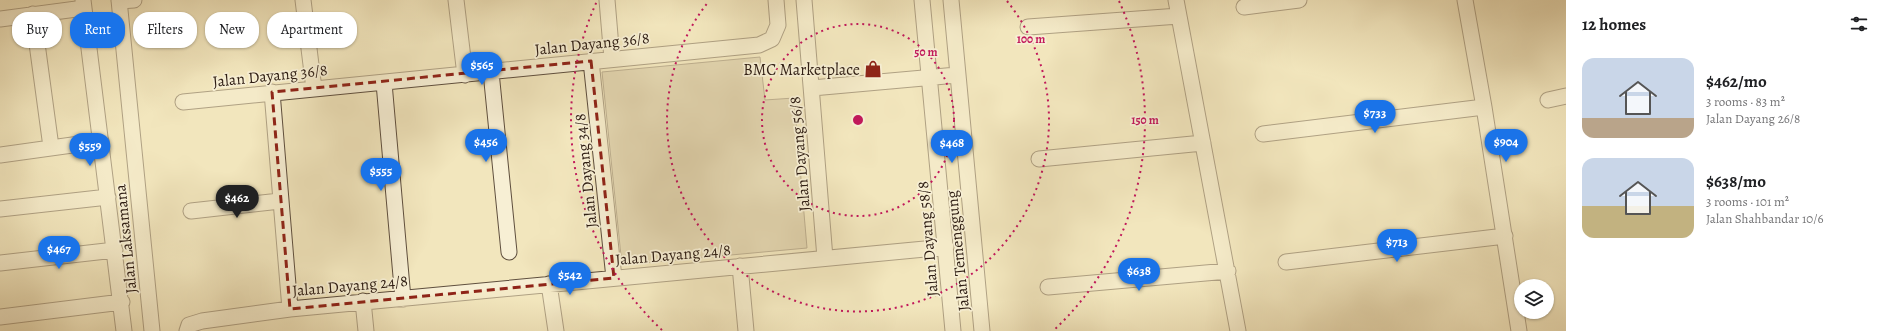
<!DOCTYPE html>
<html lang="en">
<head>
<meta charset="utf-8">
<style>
  :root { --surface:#fff; --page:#f2f2f2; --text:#202124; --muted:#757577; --accent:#1a73e8 }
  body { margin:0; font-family:Alegreya,serif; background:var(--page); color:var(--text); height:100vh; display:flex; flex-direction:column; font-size:15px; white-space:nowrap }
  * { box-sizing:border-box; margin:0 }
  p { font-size:13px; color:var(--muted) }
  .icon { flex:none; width:22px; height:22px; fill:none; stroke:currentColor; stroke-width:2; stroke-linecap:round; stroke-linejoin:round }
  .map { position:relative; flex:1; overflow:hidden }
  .details { display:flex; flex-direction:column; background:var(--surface); width:320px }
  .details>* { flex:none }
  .banner { position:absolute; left:12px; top:12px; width:380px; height:36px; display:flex; gap:8px }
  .buttons { position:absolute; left:1514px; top:279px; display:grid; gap:8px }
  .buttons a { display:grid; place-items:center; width:40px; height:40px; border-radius:50%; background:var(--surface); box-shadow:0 1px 3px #0004; font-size:20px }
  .price { position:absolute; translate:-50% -34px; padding:0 9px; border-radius:14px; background:var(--accent); color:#fff; font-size:13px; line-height:26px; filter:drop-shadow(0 1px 2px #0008) }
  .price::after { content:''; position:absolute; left:50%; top:24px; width:12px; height:9px; margin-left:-6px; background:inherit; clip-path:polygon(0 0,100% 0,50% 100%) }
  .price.selected { background:#222; color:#fff }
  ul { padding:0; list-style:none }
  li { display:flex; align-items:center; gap:12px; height:100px; padding:0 16px }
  li span { display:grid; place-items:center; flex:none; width:112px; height:80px; border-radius:12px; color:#555 }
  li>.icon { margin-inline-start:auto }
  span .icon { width:48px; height:48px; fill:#fffc; stroke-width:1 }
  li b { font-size:17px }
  h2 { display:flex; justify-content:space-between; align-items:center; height:48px; padding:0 16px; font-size:17px }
  .tag { padding:0 14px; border-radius:16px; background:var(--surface); box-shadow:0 1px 3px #0004; font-size:14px; line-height:36px }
  .tag.selected { background:var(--accent); color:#fff }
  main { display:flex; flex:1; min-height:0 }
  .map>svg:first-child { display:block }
</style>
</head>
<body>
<main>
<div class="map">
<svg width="1566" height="331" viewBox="0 0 1566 331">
  <rect width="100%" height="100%" fill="#f2e6bd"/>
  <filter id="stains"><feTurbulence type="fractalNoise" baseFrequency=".005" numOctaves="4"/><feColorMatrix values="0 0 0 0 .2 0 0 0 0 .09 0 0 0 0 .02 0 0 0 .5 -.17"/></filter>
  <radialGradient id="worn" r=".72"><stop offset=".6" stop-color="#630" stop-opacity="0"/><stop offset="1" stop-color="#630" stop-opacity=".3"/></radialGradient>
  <!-- green -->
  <path fill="#d1c4a0" stroke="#80705a" d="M760,57l5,43 29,-2 13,150 -185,17 -20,-193z"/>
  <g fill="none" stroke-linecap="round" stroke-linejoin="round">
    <!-- minor casing -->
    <g stroke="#5f4f3e" stroke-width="17">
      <path id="minor" d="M83,0l41,331
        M119,0l33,331
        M303,0l11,89
        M456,0l9,75
        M607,0l5,59
        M804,0l21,258
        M922,0l31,331
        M951,0l31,331
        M1176,0l62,331
        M1465,0l19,107 35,224
        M119,1l15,-1
        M1244,7l55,-7
        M33,14l18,133
        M0,19l84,-11
        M1028,27l151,-11
        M591,61l23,217
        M491,72l18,180
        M384,83l19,216
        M812,88l145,-13
        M272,92l18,217
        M1548,100l18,-4
        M183,102l576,-57 13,-6 6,-14 -2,-25
        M1263,134l221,-27
        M0,155l101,-14
        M1039,159l164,-16
        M0,209l108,-12
        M191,211l89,-10
        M1286,262l219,-26
        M0,263l115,-13
        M740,266l6,65
        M549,284l7,47
        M1048,287l180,-16
        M363,301l3,30
        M0,317l122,-15
        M187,331l2,-6 13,-4 88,-12 656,-62"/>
    </g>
    <!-- minor -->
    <use href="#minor" stroke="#f7efd4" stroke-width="15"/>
  </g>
  <!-- marked area -->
  <path d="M0 0H1566V331H0ZM591,61l23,217 -324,31 -18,-217z" fill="#f2e6bd" fill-opacity=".55" fill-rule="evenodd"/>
  <path fill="none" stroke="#8f2418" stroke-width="3" stroke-dasharray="8 5" stroke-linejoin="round" d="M591,61l23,217 -324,31 -18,-217z"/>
  <!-- distance rings -->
  <g fill="none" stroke="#c2185b" stroke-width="2" stroke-dasharray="2 4">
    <circle cx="858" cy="120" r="96"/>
    <path d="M1007 1A191 191 0 1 1 709 1"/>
    <path d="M662 330A287 287 0 0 1 597 1M1119 1A287 287 0 0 1 1054 330"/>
  </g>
  <!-- icons -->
  <defs>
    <g id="shop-bare" transform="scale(1.38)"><path d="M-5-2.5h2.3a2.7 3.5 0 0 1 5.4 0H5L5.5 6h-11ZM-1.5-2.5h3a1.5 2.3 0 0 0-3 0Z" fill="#8f2418" stroke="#f7efd4" stroke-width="2.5" paint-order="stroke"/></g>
  </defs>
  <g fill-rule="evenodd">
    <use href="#shop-bare" x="873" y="69"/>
  </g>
  <g text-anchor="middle" stroke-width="3.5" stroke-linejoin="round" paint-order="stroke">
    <!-- street labels -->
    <g font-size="16" fill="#2e1d13" stroke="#f7efd4">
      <text transform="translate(592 43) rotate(-6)" y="6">Jalan Dayang 36/8</text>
      <text transform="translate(270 75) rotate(-6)" y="6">Jalan Dayang 36/8</text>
      <text transform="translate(799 154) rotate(-95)" y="6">Jalan Dayang 56/8</text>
      <text transform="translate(585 171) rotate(-96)" y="6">Jalan Dayang 34/8</text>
      <text transform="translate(125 239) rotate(-96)" y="6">Jalan Laksamana</text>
      <text transform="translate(927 239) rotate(-95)" y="6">Jalan Dayang 58/8</text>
      <text transform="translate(957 251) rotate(-96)" y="6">Jalan Temenggung</text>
      <text transform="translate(673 254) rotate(-5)" y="6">Jalan Dayang 24/8</text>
      <text transform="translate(350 285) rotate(-5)" y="6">Jalan Dayang 24/8</text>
    </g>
    <!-- poi labels -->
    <g font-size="16" fill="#2e1d13" stroke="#f7efd4" text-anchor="end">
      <text x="860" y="75">BMC Marketplace</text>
    </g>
  </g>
  <circle cx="858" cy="120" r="6" fill="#c2185b" stroke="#f7efd4" stroke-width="2"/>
  <g font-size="12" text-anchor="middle" font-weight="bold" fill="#c2185b" stroke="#f7efd4" stroke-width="3.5" stroke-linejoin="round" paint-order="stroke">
    <text x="1031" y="43">100 m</text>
    <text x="926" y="56">50 m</text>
    <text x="1145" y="124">150 m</text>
  </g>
  <rect width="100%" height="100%" filter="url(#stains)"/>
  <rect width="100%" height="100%" fill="url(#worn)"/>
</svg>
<div class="buttons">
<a><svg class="icon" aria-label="layers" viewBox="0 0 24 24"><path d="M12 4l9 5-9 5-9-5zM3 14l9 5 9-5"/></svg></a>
</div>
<b class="price" style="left:482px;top:86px">$565</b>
<b class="price" style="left:1375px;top:134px">$733</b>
<b class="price" style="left:486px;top:163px">$456</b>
<b class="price" style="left:1506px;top:163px">$904</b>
<b class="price" style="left:952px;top:164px">$468</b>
<b class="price" style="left:90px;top:167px">$559</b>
<b class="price" style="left:381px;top:192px">$555</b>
<b class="price selected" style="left:237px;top:219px">$462</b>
<b class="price" style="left:1397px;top:263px">$713</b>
<b class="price" style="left:59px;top:270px">$467</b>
<b class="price" style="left:1139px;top:292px">$638</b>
<b class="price" style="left:570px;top:296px">$542</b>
<div class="banner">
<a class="tag">Buy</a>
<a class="tag selected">Rent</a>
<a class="tag">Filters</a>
<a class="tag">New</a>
<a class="tag">Apartment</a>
</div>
</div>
<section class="details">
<h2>12 homes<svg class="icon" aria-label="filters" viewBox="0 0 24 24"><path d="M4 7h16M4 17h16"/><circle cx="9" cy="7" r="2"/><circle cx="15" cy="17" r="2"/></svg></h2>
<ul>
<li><span style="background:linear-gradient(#c9d6e8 75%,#b9a48a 0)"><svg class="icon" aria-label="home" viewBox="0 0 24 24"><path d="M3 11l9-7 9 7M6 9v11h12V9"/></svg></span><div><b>$462/mo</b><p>3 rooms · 83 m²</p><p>Jalan Dayang 26/8</p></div></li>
<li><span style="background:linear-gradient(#c9d6e8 60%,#c2b280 0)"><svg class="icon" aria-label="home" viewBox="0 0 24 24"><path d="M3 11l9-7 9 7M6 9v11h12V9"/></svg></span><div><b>$638/mo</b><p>3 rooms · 101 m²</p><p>Jalan Shahbandar 10/6</p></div></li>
</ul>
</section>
</main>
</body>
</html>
